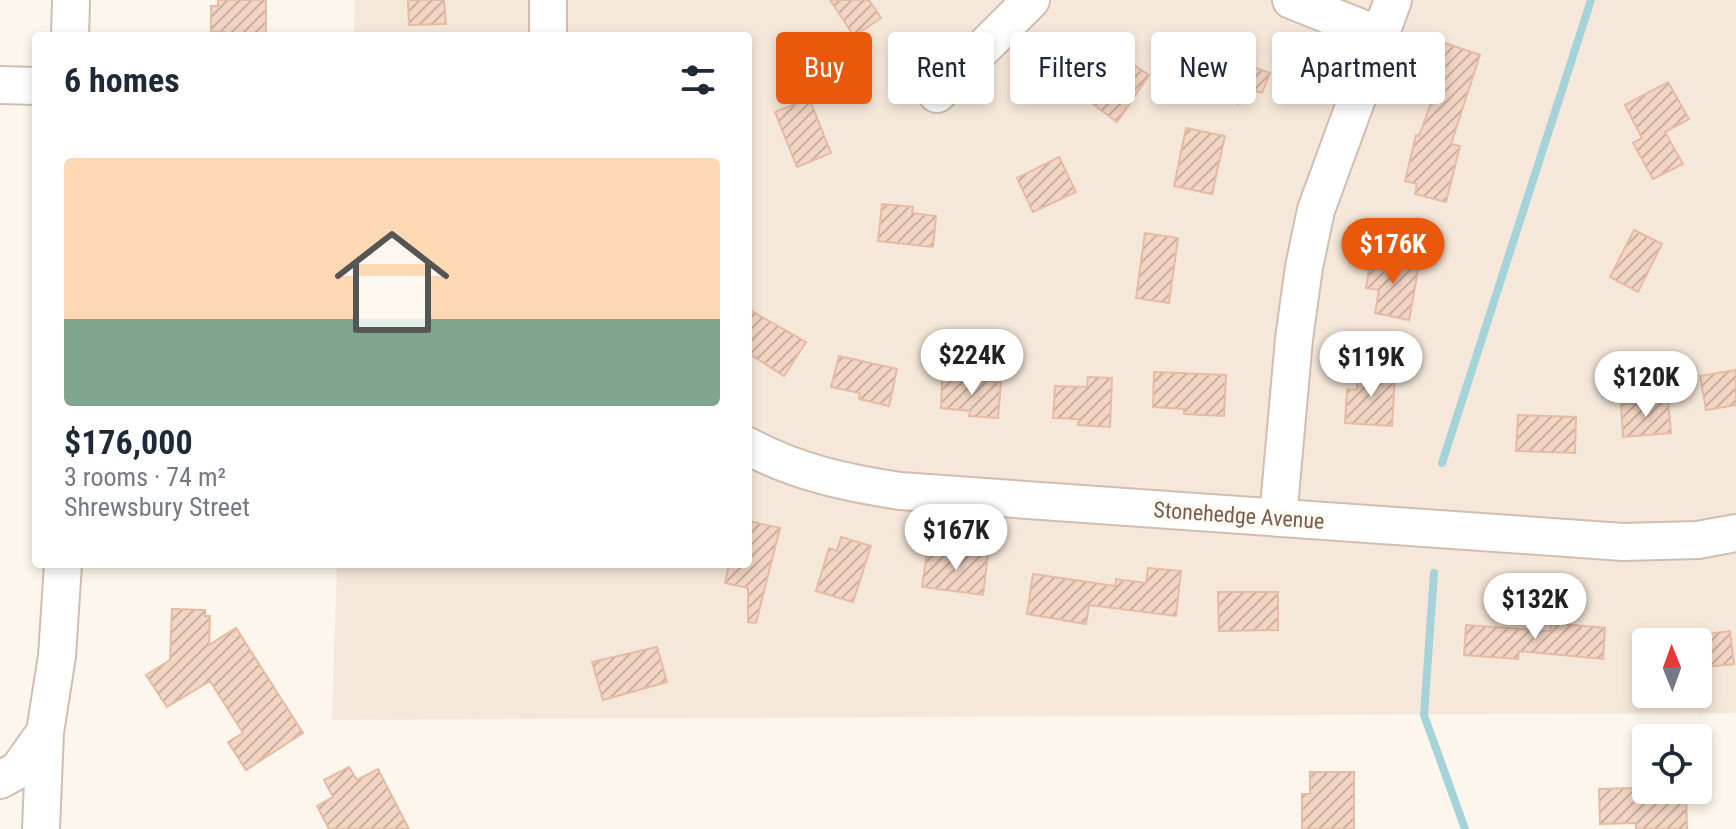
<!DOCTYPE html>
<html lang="en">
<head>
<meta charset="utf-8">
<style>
  :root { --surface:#fff; --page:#f6f6f7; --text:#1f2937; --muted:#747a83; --accent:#ea580c }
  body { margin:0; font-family:"Roboto Condensed",sans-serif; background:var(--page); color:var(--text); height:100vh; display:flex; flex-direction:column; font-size:30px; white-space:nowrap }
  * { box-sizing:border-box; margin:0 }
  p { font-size:26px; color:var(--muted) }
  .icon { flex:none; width:44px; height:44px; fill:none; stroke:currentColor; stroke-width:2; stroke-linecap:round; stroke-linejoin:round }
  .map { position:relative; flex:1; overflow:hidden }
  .side { position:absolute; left:32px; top:32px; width:720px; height:536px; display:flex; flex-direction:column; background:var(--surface); border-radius:8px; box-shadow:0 4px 12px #0003 }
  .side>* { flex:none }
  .guide { position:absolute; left:776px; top:32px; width:760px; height:72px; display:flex; gap:16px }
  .needle { width:52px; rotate:359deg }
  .tools { position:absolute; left:1632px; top:628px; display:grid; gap:16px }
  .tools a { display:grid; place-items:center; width:80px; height:80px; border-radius:8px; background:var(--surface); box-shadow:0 4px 12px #0003; font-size:40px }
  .price { position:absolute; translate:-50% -68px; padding:0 18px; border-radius:28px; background:#fff; color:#222; font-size:26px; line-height:52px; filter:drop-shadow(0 2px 4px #0008) }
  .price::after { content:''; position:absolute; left:50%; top:48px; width:24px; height:18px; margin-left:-12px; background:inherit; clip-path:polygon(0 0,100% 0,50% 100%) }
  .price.current { background:var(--accent); color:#fff }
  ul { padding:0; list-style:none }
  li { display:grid; align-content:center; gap:16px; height:424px; padding:0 32px }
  li span { display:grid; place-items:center; height:248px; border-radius:8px; color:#555 }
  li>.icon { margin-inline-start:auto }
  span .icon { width:144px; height:144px; fill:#fffc; stroke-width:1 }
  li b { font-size:34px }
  h2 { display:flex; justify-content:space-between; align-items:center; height:96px; padding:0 32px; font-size:34px }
  .tag { padding:0 28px; border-radius:8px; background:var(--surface); box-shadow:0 4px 12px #0003; font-size:28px; line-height:72px }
  .tag.current { background:var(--accent); color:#fff }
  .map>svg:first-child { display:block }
</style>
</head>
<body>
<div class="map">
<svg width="1736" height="829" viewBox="0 0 1736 829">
  <defs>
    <pattern id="building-hatch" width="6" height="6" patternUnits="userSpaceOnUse" patternTransform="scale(2)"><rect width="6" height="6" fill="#f3d5c3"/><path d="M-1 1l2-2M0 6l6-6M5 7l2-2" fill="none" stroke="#cab0a1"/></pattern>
  </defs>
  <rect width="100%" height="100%" fill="#fdf6ec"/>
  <!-- residential -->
  <path fill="#f5e8da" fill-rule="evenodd" d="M355,0h1381v713l-1404,7 5,-156h411v-528h-394zM1646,642h52v52h-52z"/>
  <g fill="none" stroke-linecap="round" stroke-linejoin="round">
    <!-- stream -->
    <path stroke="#a5d3da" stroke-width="8" d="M1442,463l149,-463
      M1434,573l-10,142 41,114"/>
  </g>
  <!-- building -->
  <path fill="url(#building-hatch)" stroke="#e6bba3" stroke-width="2" d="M218,0h48v35l-41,1v-4h-14v-26h7z
    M408,0h36l2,24 -37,1z
    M830,0h39l12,18 -27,18z
    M1442,42l38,13 -29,89 9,2 -14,56 -31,-8 2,-10 -12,-3 11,-46 3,1 18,-50 -8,-2z
    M1212,52l58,21 -8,20 -17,-6 -7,17 -56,-21 10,-28 16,6z
    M1116,53l33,22 -32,47 -27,-20 12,-19 -4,-4z
    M1668,82l21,37 -24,13 18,32 -30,15 -20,-36 9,-5 -17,-33z
    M809,98l22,55 -34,14 -22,-55z
    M1186,128l39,8 -13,58 -38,-8z
    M1059,157l17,35 -43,20 -16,-34z
    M882,204l31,3 -1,6 24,3 -3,31 -55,-6z
    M1634,230l28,14 -24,48 -28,-15z
    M1145,233l33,5 -9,65 -33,-5z
    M1371,257l48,8 -10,55 -34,-7 4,-23 -13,-2z
    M748,309l58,33 -22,34 -36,-23z
    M839,356l58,13 -8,37 -30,-7 1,-6 -29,-6z
    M1358,370l37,3 -3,53 -47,-3 2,-34 10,1z
    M1736,370v35l-30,5 -6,-34z
    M1154,372l72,3 -2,41 -40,-2v-5l-31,-2z
    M1088,377l24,1 -2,49 -32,-2 1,-6 -26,-1 2,-32 32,1z
    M942,378l59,4 -3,36 -29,-2 1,-5 -29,-3z
    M1668,400l3,33 -48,4 -2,-33z
    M1518,415l58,2 -1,36 -59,-2z
    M748,521l32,7 -24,95 -8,-1v-34l-23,-5 4,-19h19z
    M841,537l30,9 -18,56 -37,-11 13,-43 8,3z
    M950,549l38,5 -5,41 -61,-8 5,-35 23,2z
    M1148,568l33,3 -5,45 -87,-11 -3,19 -59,-10 6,-40 82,12 1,-7 30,4z
    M1218,592h60v38l-59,1z
    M172,609l33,1v6h5l-1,29 27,-17 67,105 -57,37 -18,-28 15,-9 -33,-52 -43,26 -21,-32 24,-15z
    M1551,623l54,5 -2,31 -84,-8 -1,8 -54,-4 2,-30 84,6z
    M1730,631l4,33 -36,4v-33z
    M657,647l10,35 -64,18 -11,-38z
    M349,767l8,13 21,-11 31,60h-80l-12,-23 16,-9 -9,-17z
    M1310,772h44v57h-52v-35h8z
    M1634,788l1,5 51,-2 1,38h-51v-6l-36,1 -1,-35z"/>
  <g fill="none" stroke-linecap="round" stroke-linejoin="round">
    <!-- minor casing -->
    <g stroke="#d1beb0" stroke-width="40">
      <path id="minor" d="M548,0v36
        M1291,0l88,35
        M70,36l1,-36
        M0,85l36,1
        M937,94l94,-94
        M748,446c47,26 99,37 152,45l723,51 75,-2 38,-7
        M1278,518l16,-179 10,-72 12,-57 77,-210
        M0,780l18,-10 27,-38 12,-76 6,-92
        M41,829l4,-97"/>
    </g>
    <!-- minor -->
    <use href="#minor" stroke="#fff" stroke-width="36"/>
  </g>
  <g text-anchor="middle" stroke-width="7" stroke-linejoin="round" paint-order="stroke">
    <!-- street labels -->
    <g font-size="22" fill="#7a5c4d" stroke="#fffaf3">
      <text transform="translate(1239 515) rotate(4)" y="8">Stonehedge Avenue</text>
    </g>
  </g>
</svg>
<div class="tools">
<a><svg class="needle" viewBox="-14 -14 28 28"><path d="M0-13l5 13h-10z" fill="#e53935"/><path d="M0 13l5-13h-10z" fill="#747a83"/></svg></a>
<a><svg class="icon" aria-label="locate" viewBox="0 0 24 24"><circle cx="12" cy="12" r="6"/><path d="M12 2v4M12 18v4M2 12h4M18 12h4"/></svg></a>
</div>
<b class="price current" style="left:1393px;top:286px">$176K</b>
<b class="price" style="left:972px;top:397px">$224K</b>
<b class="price" style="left:1371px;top:399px">$119K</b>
<b class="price" style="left:1646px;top:419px">$120K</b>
<b class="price" style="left:956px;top:572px">$167K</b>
<b class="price" style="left:1535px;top:641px">$132K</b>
<div class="guide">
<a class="tag current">Buy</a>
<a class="tag">Rent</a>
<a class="tag">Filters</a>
<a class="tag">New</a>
<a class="tag">Apartment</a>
</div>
<section class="side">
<h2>6 homes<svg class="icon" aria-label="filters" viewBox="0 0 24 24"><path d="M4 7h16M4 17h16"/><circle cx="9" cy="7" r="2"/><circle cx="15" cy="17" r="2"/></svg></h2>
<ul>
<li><span style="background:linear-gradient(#ffd9b3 65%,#7fa58c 0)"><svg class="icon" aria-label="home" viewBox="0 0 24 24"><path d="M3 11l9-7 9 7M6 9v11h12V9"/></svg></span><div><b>$176,000</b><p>3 rooms · 74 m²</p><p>Shrewsbury Street</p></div></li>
</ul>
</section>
</div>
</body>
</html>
